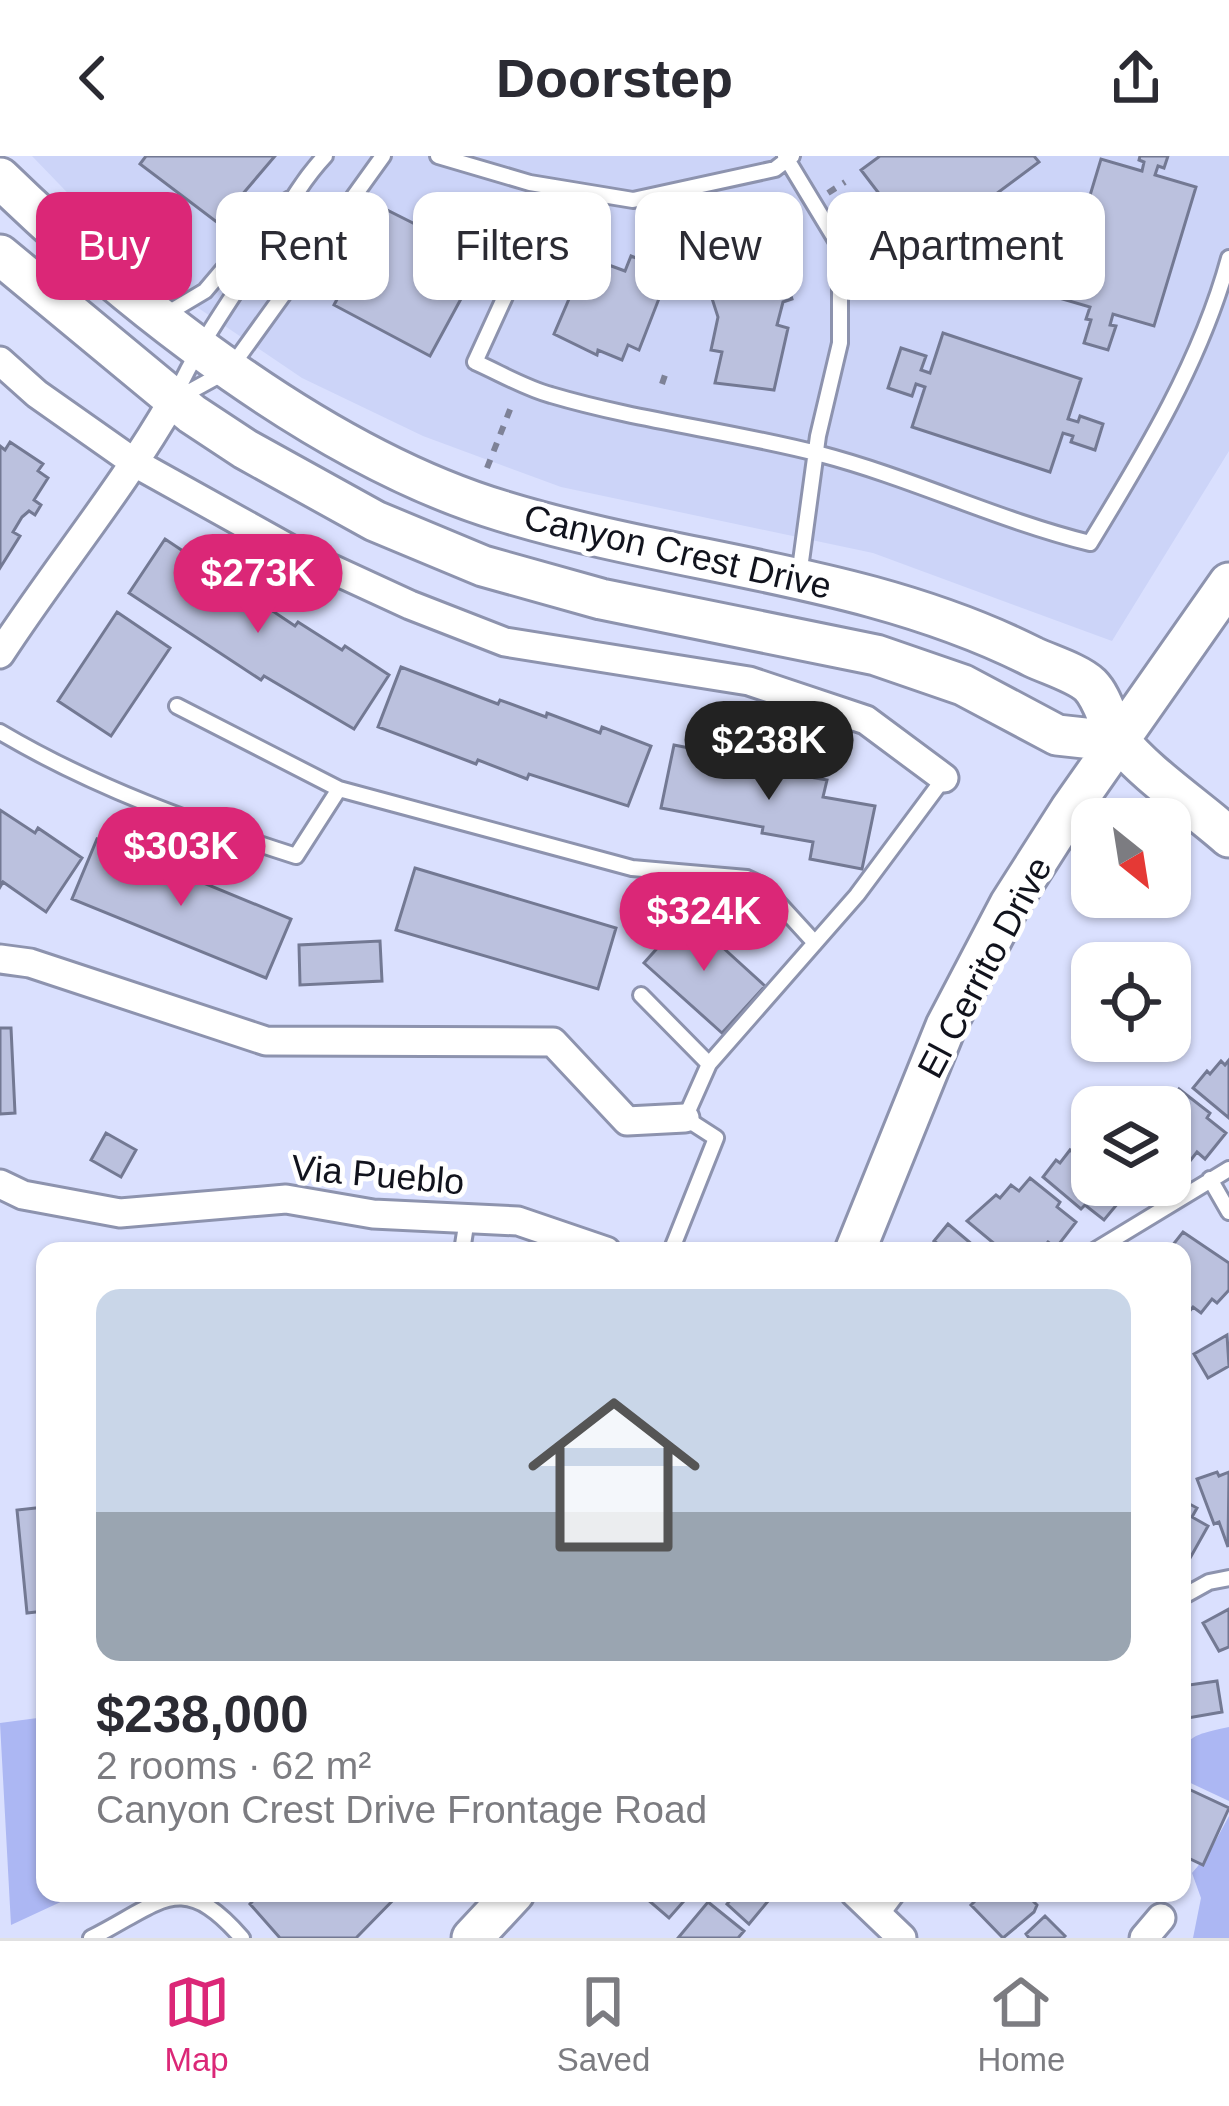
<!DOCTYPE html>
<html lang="en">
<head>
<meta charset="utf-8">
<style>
  :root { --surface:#fff; --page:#f2f2f3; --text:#2b2b33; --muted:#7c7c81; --line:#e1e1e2; --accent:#db2777 }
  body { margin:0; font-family:Arial,sans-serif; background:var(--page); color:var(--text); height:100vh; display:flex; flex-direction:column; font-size:45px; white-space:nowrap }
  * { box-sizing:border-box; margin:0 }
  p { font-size:39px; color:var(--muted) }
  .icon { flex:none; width:66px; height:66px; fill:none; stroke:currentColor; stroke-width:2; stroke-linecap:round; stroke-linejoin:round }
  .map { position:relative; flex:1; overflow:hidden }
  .sheet { position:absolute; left:36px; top:1086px; width:1155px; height:660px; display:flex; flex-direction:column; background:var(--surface); border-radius:24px; box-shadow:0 3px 9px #0004 }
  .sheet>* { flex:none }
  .hud { position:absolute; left:36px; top:36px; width:1158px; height:108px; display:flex; gap:24px }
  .needle { width:78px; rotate:150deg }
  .fabs { position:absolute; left:1071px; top:642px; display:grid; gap:24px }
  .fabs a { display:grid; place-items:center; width:120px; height:120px; border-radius:24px; background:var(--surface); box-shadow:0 3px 9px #0004; font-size:60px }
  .price { position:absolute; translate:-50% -102px; padding:0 27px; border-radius:42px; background:var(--accent); color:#fff; font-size:39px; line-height:78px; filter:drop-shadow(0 3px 6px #0008) }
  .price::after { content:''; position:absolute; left:50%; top:72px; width:36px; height:27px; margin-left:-18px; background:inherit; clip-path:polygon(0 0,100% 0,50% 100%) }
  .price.active { background:#222; color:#fff }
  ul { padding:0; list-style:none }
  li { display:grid; align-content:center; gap:24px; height:636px; padding:0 60px }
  li span { display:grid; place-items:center; height:372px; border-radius:24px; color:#555 }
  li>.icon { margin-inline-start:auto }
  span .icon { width:216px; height:216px; fill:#fffc; stroke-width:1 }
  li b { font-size:51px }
  .tag { padding:0 42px; border-radius:24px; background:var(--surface); box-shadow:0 3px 9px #0004; font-size:42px; line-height:108px }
  .tag.active { background:var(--accent); color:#fff }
  header { display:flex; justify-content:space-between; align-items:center; height:156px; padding:0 60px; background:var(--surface); font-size:54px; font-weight:800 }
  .tab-bar { display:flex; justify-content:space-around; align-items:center; height:168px; border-top:3px solid var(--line); background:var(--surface); font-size:33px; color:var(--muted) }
  .tab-bar a { display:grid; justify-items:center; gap:6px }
  .tab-bar .active { color:var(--accent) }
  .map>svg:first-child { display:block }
</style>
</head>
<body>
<header><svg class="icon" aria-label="back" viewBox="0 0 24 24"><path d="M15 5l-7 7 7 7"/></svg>Doorstep<svg class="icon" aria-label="share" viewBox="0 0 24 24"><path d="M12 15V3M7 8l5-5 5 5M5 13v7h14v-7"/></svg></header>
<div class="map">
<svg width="1229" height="1782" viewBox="0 0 1229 1782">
  <rect width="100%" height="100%" fill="#dae0fe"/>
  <!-- built -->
  <path fill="#ccd4f8" d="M32,0h1197v295l-117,190 -239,-88 -312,-66 -138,-51 -121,-58 -160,-108z"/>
  <!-- green -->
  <path fill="#acb7f3" d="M45,1561v176h35l-69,32 -11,-202z
    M1229,1571v74l-47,-22c0,-43 6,-43 47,-52z
    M1229,1660v122h-36l8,-40 -9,-25 17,-20z"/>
  <!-- building -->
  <path fill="#bbc1de" stroke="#737993" stroke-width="3" d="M146,0h129l-57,67 -78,-59z
    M880,0h154l5,6 -117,87 -25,-32 -8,6 7,10 -20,15 -21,-27 22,-17 3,5 7,-5 -26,-34z
    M1140,0h28l-4,12 -6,-2 -3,9 41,12 -42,139 -41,-12 -3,11 6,1 -8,24 -24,-7 7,-23 -5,-1 4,-12 -31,-9 42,-139 41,12 2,-9 -5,-2z
    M429,43l24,13 -14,25 43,23 -52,96 -96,-51 51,-96 30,15z
    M771,77l21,66 -9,3 -6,23 11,3 -14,62 -59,-7 7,-31 -11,-2 7,-33 -10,-31 10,-3 -6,-20 21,-7 -3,-9z
    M631,100l28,11 -10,25 11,4 -21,54 -11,-5 -6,15 -24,-10 -1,5 -43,-21 33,-77 38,14z
    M943,177l138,46 -13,40 10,3 2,-6 23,8 -8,26 -24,-8 2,-6 -10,-3 -13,39 -138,-45 13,-40 -9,-3 -4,12 -24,-8 13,-40 25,8 -5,14 9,3z
    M10,286l33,22 -5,7 10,7 -14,22 7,5 -6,10 -6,-4 -7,6 -9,15 7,4 -20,32v-122l5,4z
    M165,383l130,87 3,-4 44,28 3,-4 44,29 -35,54 -90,-53 -3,4 -132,-87z
    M117,456l53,36 -59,88 -53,-35z
    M401,511l97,37 2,-4 46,17 1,-4 53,20 2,-6 49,19 -23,60 -99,-32 -2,5 -49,-19 -2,4 -98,-37z
    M674,589l102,20 -1,6 52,9 -4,17 52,9 -13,63 -52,-10 3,-17 -51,-9 1,-6 -102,-19z
    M0,654l35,23 3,-5 44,30 -36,54 -43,-30 -3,5z
    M97,683l194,80 -25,59 -194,-79z
    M415,712l201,60 -18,61 -202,-59z
    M687,759l78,71 -43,47 -78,-70z
    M380,785l2,40 -82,4 -1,-40z
    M0,872h11l4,85 -15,1z
    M1229,904v58l-36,-30 14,-17 3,3 11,-13 4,4z
    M1179,933l31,24 -3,5 19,15 -21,26 -8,-7 -18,23 -9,-7v-61h-17l8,-11 8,7z
    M106,977l30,17 -15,27 -30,-17z
    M1086,985l6,4v40h53l-14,18 -8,-6 -19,23 -19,-15 -4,4 -38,-32 13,-17 4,3 10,-13 5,4z
    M1030,1022l30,24 -3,5 19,15 -20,26 -8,-6 -8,9h-37l-36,-30 29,-26 4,3 11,-13 8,6z
    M948,1068l32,27h-48l6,-7 -4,-3z
    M1183,1076l46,31v27l-12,13 -5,-4 -11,14 -8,-6 -11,13v-69h-14z
    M1227,1179l2,31 -21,12 -14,-24z
    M1217,1316l2,4 10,-4 -1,75 -9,-25 -5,2 -17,-45z
    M1182,1337l3,2 -3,5 15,8 -5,9 16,9 -19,34 -5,-3 -2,4z
    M45,1351v104l-18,2 -10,-103z
    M1229,1453v38l-10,4 -16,-28z
    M1217,1525l5,31 -40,7v-33z
    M1182,1630l47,22 -26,57 -21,-10z
    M260,1737h140l-44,45h-76l-30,-34z
    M640,1737h51l-22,25z
    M736,1737h25l8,7 -20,24 -22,-20z
    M983,1737h42l12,12 -3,7 -31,26 -32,-33z
    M708,1746l36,29 -6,7h-60z
    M1045,1760l20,20 -2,2h-34l-3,-4z"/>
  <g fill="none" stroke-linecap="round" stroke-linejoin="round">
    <!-- lane casing -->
    <g stroke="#8d93ae" stroke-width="20">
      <path id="lane" d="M438,0l92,27 103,17 142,-31 17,-13
        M785,0l55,91v96l-22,93 -19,140
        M547,30l-7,34 -65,142c25,11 50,26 76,33 88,26 180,36 269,59 92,24 177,66 270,89 55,-90 111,-182 139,-285
        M163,160l42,-25 70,-83 15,-9
        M176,238c22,-49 53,-91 82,-137 22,-35 38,-70 67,-101
        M178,242l51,-28 154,-214
        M177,550l162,83
        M0,576c93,55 193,91 296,124l43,-67 293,79 115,10 15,7 53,58
        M641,839l68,69
        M1210,1023l19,33
        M462,1095l5,-32
        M671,1095l45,-113 -31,-20 24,-54 148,-169 87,-117
        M1094,1095l135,-82
        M1182,1441l27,-15 20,-4
        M880,1761l18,-24
        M91,1782c70,-35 90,-70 151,0"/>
    </g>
    <!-- street casing -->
    <g stroke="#8d93ae" stroke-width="33">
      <path id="street" d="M0,205l37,33 98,69 160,89 115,53 95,37 244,39 117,39 78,58
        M0,498c56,-86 122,-165 173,-254
        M0,803l30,4 236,78 287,1 74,79 58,-3
        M0,1028l23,11 97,18 166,-14 87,15 145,7 88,30
        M855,1737l47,45
        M1144,1782l17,-20"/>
    </g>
    <!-- secondary casing -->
    <g stroke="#8d93ae" stroke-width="45">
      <path id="secondary" d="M0,22c133,129 323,279 502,333 176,54 365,62 531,146 17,8 44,16 57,28 14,14 18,40 30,56 21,29 80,70 109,96
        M0,99l192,159 53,35 130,72 108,45 118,33 275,56 87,30 94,50 64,7
        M855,1095l91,-225 64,-122 60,-94 159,-227
        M472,1782l42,-45"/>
    </g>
    <!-- path -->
    <path stroke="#7e8297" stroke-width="6" stroke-dasharray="9 9" stroke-linecap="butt" d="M828,37l17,-11
      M892,114l4,-19
      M662,228l5,-15
      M487,312l26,-66"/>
    <!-- lane -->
    <use href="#lane" stroke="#fff" stroke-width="14"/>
    <!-- street -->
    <use href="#street" stroke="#fff" stroke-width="27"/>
    <!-- secondary -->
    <use href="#secondary" stroke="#fff" stroke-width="39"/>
  </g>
  <g text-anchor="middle" stroke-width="10" stroke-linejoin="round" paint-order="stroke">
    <!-- street labels -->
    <g font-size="36" fill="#11131d" stroke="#fff">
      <text transform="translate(678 395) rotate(13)" y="13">Canyon Crest Drive</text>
      <text transform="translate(984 811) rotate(-62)" y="13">El Cerrito Drive</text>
      <text transform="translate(378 1018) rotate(5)" y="13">Via Pueblo</text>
    </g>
  </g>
</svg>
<div class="fabs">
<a><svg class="needle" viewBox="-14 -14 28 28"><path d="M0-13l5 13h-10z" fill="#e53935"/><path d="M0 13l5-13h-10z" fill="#7c7c81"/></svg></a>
<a><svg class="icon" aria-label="locate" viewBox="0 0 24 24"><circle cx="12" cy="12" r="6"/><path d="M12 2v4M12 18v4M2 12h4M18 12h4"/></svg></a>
<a><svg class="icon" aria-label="layers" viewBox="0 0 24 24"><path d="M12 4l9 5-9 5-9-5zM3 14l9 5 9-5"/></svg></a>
</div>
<b class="price" style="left:258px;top:480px">$273K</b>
<b class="price active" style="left:769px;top:647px">$238K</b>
<b class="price" style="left:181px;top:753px">$303K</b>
<b class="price" style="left:704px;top:818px">$324K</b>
<div class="hud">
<a class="tag active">Buy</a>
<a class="tag">Rent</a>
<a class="tag">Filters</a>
<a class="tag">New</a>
<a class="tag">Apartment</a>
</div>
<section class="sheet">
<ul>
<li><span style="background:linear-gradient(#c9d6e8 60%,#9aa5b1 0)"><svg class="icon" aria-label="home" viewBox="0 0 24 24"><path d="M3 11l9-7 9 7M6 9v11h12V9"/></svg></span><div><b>$238,000</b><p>2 rooms · 62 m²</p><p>Canyon Crest Drive Frontage Road</p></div></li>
</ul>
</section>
</div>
<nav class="tab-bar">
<a class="active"><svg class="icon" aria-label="map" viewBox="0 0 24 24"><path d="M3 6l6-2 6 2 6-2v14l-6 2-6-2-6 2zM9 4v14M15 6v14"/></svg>Map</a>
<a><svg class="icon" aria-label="saved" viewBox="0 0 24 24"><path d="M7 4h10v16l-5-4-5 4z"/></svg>Saved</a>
<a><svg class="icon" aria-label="home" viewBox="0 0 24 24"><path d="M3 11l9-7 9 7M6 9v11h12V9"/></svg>Home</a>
</nav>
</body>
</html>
